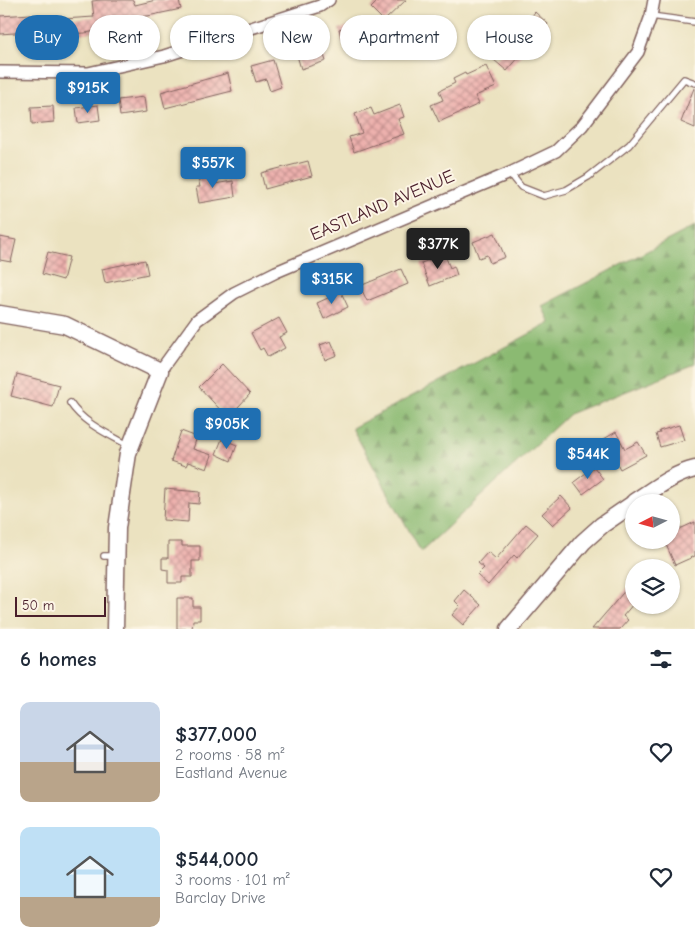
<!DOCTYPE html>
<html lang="en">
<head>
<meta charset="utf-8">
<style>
  :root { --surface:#fff; --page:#f6f6f7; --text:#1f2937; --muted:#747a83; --accent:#1f6fb2 }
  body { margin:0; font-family:"Comic Neue",sans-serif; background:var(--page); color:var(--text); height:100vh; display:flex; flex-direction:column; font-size:19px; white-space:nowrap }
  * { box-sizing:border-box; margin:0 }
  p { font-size:16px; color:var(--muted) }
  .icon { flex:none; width:28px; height:28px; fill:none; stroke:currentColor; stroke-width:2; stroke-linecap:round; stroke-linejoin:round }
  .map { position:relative; height:629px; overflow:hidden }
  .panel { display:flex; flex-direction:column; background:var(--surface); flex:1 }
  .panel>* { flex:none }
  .top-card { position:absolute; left:15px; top:15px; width:665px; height:45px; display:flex; gap:10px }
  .needle { width:32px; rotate:264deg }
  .tools { position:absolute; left:625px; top:494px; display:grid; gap:10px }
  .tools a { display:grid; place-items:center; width:55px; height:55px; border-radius:50%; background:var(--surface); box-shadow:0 1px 4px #0004; font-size:25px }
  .scale { position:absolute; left:15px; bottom:12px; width:91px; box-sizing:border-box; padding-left:5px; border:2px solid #4a1f2b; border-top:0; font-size:14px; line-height:18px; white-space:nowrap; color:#4a1f2b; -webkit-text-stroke:4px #fcf5e5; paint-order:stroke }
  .price { position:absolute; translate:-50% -42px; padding:0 11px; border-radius:5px; background:var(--accent); color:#fff; font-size:16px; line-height:32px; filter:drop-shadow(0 1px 2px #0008) }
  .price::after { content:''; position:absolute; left:50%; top:30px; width:15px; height:11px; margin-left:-8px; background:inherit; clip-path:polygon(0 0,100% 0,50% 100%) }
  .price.on { background:#222; color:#fff }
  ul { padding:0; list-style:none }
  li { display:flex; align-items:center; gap:15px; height:125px; padding:0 20px }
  li span { display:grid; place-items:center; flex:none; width:140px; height:100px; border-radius:10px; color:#555 }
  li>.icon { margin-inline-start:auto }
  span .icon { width:60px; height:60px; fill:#fffc; stroke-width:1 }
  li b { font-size:21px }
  h2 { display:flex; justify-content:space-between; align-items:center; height:60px; padding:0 20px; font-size:21px }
  .tag { padding:0 18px; border-radius:22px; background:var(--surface); box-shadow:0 1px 4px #0004; font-size:18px; line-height:45px }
  .tag.on { background:var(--accent); color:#fff }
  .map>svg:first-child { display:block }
</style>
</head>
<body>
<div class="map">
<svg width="695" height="629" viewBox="0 0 695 629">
  <defs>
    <pattern id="forest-firs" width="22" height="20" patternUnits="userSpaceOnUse" patternTransform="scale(1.25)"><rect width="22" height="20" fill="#8bba72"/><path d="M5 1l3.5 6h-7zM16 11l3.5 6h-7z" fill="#74975e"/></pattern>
    <pattern id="building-cross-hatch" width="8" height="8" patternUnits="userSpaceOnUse" patternTransform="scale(1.25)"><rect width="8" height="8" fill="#edb1ad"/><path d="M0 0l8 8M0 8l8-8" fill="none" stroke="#c28f8d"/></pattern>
  </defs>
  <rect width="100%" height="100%" fill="#fcf5e5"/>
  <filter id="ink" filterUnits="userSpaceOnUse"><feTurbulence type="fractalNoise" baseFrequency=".02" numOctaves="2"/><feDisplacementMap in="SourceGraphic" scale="10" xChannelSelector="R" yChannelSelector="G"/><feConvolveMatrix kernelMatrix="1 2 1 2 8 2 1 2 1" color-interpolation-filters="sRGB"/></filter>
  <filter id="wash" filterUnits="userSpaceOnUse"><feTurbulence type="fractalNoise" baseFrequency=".0096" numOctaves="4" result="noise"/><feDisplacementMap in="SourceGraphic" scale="20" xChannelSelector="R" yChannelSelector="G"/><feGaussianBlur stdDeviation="1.12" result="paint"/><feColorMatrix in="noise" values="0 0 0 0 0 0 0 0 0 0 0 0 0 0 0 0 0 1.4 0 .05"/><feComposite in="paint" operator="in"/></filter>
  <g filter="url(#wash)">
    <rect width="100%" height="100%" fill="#ebe2c0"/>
    <!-- forest -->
    <path fill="url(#forest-firs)" stroke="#6a6c4e" d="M695,226v138l-126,50 -148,138 -69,-124 198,-105 -8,-17z"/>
    <g id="blocks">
      <!-- building -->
      <path fill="url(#building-cross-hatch)" d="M101,0h32l2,5 21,-5h23l2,9 -43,9 1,6 -54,9 -42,2v-4l-43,3v-18l31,-2 1,7 62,-4 -2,-16z
        M379,0h27l-22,21 -13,-13z
        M535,12l13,12 -41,47 -13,-11z
        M363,23l3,15 -23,6 -4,-15z
        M320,44l6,17 -25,8 -5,-17z
        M273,60l8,27 -11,4 -4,-12 -10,3 -5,-16z
        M486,66l10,21 -21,9 4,8 -40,18 -8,-17 12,-5 -4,-9 16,-8 -2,-4 12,-6 1,2z
        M228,73l4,18 -67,17 -4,-16z
        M694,88h1v40l-14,-6z
        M144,97l2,15 -26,4 -2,-16z
        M98,105l2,15 -22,3 -2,-15z
        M400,105l4,12 -6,2 6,15 -50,18 -5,-15 13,-4 -7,-19 16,-6 3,7z
        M53,106l1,16 -22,2 -1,-17z
        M308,161l4,15 -47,13 -4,-16z
        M212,171l2,13 19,-3 2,16 -36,6 -3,-16h4l-3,-14z
        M495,233l10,24 -15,6 -3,-8 -8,3 -6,-16z
        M0,237l16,3 -5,22 -11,-2z
        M48,252l21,5 -6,23 -21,-6z
        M445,255l5,13 4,-2 3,9 -27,11 -9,-23z
        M145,260l3,14 -43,9 -3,-14z
        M401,269l7,15 -41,17 -7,-15z
        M341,292l7,15 -24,12 -7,-16z
        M279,318l8,15 -8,4 6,11 -17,9 -5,-9 -3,2 -9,-17z
        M331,341l6,14 -12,5 -5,-15z
        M222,364l28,30 -22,24 -29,-31z
        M17,374l42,11 -6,22 -42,-11z
        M679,425l5,15 -24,7 -4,-13 4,-1 -1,-2z
        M181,431l16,6 -4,12 19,6 -5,14 -19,-7 -2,4 -15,-5z
        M616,432l9,17 13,-7 8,13 -26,14 -16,-30z
        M222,439l15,6 -6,16 -15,-7z
        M594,467l9,12 -20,15 -9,-12z
        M165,489l35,3 -1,12 -10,-1 -1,19 -25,-2z
        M561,496l11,12 -19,17 -11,-11z
        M695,522v34l-20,9 -11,-25h7v-7z
        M526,524l12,10 -21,24 -3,-3 -26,30 -11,-10 7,-7 -6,-5 10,-11 8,7z
        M168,542h14v4h18v15h-8v16h-10v6h-14v-13l-6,-1v-11h6z
        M634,580v23l-11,13 5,4 -8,9h-28z
        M464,590l17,15 -18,20 -11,-10 8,-9 -5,-5z
        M177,598h16v9h7v13h-7l-1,9h-15z"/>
    </g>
  </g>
  <g filter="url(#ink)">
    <use href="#blocks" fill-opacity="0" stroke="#82635f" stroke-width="1"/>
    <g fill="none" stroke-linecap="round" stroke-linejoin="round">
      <!-- lane casing -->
      <g stroke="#82635f" stroke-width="8">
        <path id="lane" d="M651,16l44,6
          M510,173l11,14 23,9 22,-6 22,-13 41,-32 55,-66 11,4
          M70,403c13,20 38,31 58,42
          M104,556h11"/>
      </g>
      <!-- street casing -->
      <g stroke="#82635f" stroke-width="14">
        <path id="street" d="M0,72l88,1 76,-17 156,-50 9,-6
          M160,371l37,-51 37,-27 42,-21 234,-99 46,-22 26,-25 56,-74 13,-36 3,-16"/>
      </g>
      <!-- secondary casing -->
      <g stroke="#82635f" stroke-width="19">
        <path id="secondary" d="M0,314l65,11 95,46 -32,82 -11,75 -2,101
          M634,502c19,-12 39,-28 61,-33
          M509,629l74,-87 19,-17 32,-22"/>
      </g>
      <!-- lane -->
      <use href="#lane" stroke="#fff" stroke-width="5.5"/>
      <!-- street -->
      <use href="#street" stroke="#fff" stroke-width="11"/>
      <!-- secondary -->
      <use href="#secondary" stroke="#fff" stroke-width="16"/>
    </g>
  </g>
  <g text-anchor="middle" stroke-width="4" stroke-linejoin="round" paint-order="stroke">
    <!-- street labels -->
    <g font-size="18" fill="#4a1f2b" stroke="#fcf5e5">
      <text transform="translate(382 205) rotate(-23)" y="6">EASTLAND AVENUE</text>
    </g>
  </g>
</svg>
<div class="tools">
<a><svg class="needle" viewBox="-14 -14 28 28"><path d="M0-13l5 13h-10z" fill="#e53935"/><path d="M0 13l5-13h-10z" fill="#747a83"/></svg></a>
<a><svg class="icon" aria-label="layers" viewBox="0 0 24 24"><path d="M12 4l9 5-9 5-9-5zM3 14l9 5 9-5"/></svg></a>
</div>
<div class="scale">50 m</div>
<b class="price" style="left:88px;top:114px">$915K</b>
<b class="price" style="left:213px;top:189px">$557K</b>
<b class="price on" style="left:438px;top:270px">$377K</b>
<b class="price" style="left:332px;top:305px">$315K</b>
<b class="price" style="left:227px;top:450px">$905K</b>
<b class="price" style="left:588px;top:480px">$544K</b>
<div class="top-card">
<a class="tag on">Buy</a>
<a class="tag">Rent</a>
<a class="tag">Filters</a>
<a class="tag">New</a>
<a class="tag">Apartment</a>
<a class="tag">House</a>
</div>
</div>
<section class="panel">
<h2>6 homes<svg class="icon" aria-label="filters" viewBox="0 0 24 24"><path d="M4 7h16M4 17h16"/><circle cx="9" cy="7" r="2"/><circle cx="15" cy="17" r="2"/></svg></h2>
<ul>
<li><span style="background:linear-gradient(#c9d6e8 60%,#b9a48a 0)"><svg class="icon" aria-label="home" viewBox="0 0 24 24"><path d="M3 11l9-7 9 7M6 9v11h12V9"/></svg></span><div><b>$377,000</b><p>2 rooms · 58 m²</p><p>Eastland Avenue</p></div><svg class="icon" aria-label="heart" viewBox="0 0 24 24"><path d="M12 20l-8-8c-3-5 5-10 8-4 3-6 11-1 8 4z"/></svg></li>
<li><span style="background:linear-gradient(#bfe0f5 70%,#b9a48a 0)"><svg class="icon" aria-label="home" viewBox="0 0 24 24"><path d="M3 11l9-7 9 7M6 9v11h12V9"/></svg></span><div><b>$544,000</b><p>3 rooms · 101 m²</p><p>Barclay Drive</p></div><svg class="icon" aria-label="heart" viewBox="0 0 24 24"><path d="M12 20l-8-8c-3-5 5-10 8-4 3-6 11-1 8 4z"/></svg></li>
</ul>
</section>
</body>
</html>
